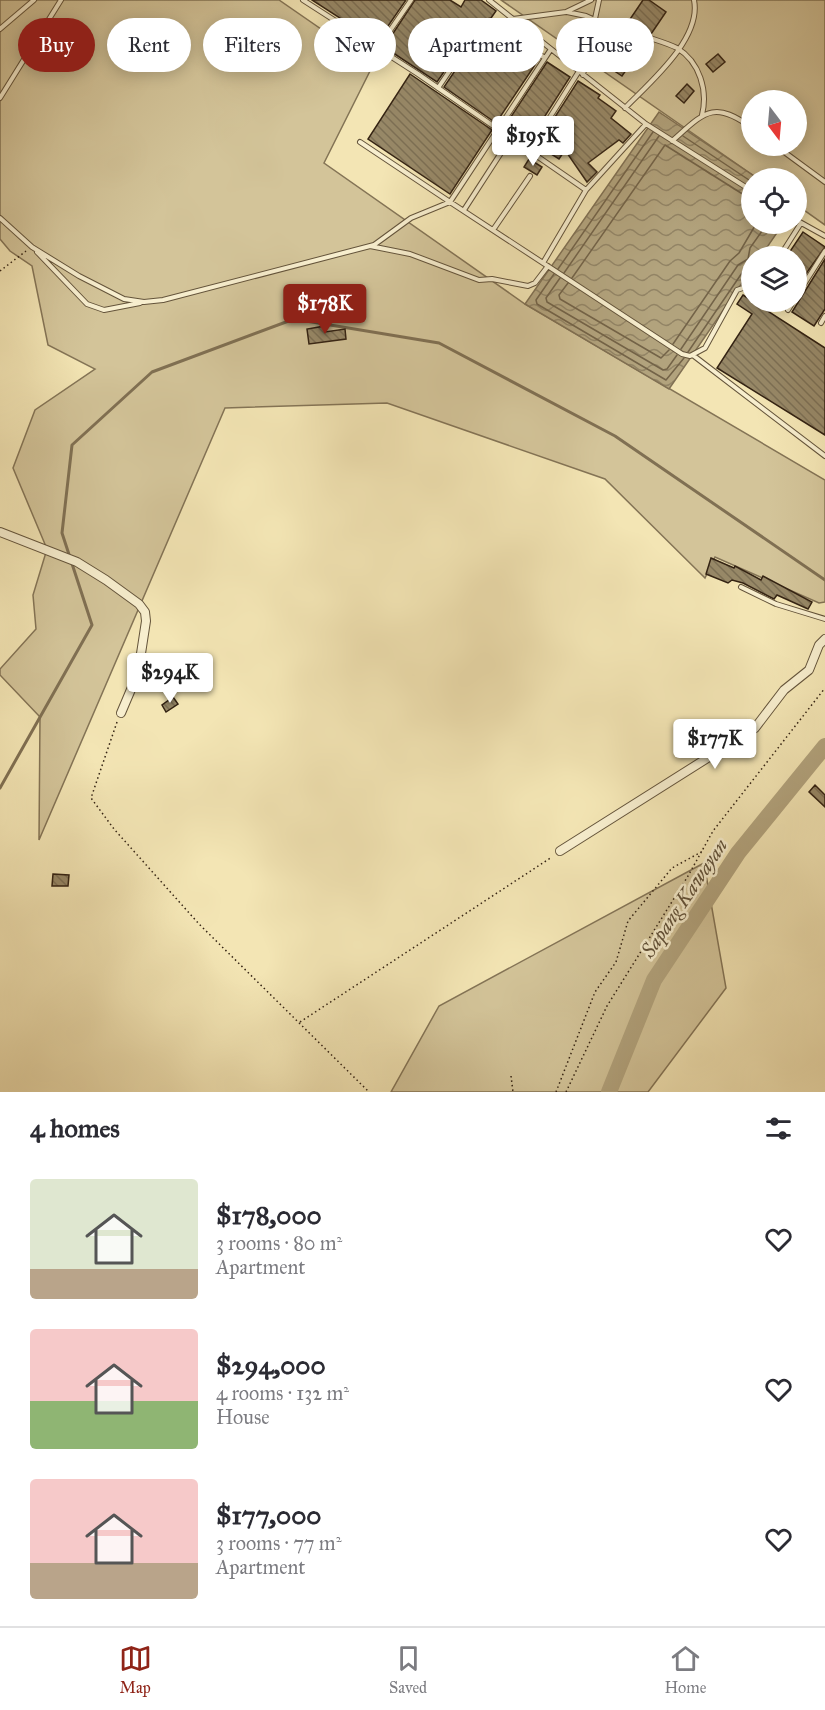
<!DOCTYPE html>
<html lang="en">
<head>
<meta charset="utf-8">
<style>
  :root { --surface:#fff; --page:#f2f2f3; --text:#2b2b33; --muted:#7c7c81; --line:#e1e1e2; --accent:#8f2418 }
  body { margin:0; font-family:"IM FELL Great Primer",serif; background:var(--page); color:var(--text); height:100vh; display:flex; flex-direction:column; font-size:22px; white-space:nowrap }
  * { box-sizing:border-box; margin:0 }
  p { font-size:20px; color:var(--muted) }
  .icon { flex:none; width:33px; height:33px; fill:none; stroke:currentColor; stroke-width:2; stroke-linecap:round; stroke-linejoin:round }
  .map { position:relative; height:1092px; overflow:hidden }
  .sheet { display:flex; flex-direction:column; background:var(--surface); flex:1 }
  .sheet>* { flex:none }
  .top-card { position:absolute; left:18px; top:18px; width:789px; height:54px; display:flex; gap:12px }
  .needle { width:39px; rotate:164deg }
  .fabs { position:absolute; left:741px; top:90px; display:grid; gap:12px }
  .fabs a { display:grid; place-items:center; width:66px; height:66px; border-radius:50%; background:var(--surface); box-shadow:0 3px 15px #0003; font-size:30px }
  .price { position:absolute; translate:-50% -51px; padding:0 14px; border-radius:6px; background:#fff; color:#222; font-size:20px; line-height:39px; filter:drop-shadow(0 2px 3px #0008) }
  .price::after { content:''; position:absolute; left:50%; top:36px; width:18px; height:14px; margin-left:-9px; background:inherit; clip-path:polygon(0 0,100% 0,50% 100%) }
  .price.active { background:var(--accent); color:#fff }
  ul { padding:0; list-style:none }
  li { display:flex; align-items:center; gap:18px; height:150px; padding:0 30px }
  li span { display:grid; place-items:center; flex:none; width:168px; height:120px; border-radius:6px; color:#555 }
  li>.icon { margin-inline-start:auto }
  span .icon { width:72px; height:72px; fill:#fffc; stroke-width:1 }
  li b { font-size:26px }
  h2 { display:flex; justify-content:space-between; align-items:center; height:72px; padding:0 30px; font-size:26px }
  .chip { padding:0 21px; border-radius:27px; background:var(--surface); box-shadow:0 3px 15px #0003; font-size:21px; line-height:54px }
  .chip.active { background:var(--accent); color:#fff }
  .dock { display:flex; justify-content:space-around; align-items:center; height:84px; border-top:2px solid var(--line); background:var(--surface); font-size:16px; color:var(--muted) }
  .dock a { display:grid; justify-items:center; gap:3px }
  .dock .active { color:var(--accent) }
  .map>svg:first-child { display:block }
</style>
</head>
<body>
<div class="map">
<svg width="825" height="1092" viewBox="0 0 825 1092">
  <defs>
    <pattern id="water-waves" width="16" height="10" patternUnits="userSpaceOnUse" patternTransform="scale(1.5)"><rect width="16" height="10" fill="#b2a37d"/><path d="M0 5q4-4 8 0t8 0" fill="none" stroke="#928465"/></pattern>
    <pattern id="building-back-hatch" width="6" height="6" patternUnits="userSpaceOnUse" patternTransform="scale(1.5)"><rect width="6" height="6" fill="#978867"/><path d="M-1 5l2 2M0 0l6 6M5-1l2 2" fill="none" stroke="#7c6f54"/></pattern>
  </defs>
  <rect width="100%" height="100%" fill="#f3e5b4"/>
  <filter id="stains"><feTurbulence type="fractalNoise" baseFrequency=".00333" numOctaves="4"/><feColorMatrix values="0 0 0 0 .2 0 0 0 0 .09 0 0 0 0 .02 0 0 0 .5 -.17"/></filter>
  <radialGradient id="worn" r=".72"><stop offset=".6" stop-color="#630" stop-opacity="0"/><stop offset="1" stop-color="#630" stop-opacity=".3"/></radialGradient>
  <!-- green -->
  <path fill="#d3c499" stroke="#847456" stroke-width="1.5" fill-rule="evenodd" d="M0,0h279l94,65 -49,98 201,141 300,176v122l-6,1 -104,-46 -10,21 -100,-99 -218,-76 -162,5 -186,432 1,-123 -40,-42v-6l36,-40 -3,-34 14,-46 -34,-81 22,-58 60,-41 -47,-24 -16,-79 -22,-15 -10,-12z
    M501,0h324v225l-28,-20 -1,-27h-39zM752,100h44v46h-44z
    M704,863l22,125 -78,104h-257l48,-86z"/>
  <!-- water -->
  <path fill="url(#water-waves)" stroke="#807053" stroke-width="1.5" d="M659,112l98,66h-5v46h31l-22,32h-9l-1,14 -82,119 -144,-85z"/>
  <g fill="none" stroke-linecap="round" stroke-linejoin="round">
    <!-- shore -->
    <path stroke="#736348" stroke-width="1.5" d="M683,136l69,46
      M558,269l95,-137
      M564,273l95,-137
      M554,274l-18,26 1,4 129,76 18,-22
      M560,278l-14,20 1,4 116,68 4,-1 10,-14
      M572,278l93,-133 87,55
      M568,283l-9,12 1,4 101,59 8,-8
      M673,344l57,-83 9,-8 17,-29
      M681,349l57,-84 10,-6 2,-11 17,-24
      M688,352l56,-82 8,-3"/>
    <!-- stream -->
    <path stroke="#807053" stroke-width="3" d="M0,788l92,-163 -30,-92 10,-88 80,-73 142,-53 145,24 176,93 210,144"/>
    <!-- river -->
    <path stroke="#b2a37d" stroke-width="16" d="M609,1092l45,-112 84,-127 87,-107"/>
  </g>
  <!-- building -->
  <path fill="url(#building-back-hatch)" stroke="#342313" stroke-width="1.5" d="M312,0h94l-29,42z
    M415,0h35l11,7 4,-7h16l15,11 -5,7 -12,3 -42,61 -53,-35z
    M643,0h6l17,12 -15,22 -4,1v5l-25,36 -21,-14z
    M485,26h2l52,33 -43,64 -52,-36z
    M718,54l7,8 -12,10 -7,-8z
    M547,62l23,15 -41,64 -24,-15z
    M410,74l82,56 -42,64 -82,-55z
    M578,81l22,14 -2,3 18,13 -5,7 20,16 -8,9 -4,-3 -31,23 9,9 -10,10 -22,-32 -6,9 -22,-14z
    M687,84l7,7 -10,12 -8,-7z
    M529,159l13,8 -5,8 -13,-8z
    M803,232l22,15 -29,41v-32h-9z
    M825,259v50l-11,17 -22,-14z
    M743,295l82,53v87l-108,-67 35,-54 -15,-10z
    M325,326v6l20,-3 1,10 -37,5 -2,-15z
    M711,558l23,10 1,-2 26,14 2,-4 49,26 -4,7 -31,-14 -3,4 -31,-16 -11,-3 -4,3 -22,-9z
    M173,697l5,7 -12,8 -4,-7z
    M815,785l10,10v12l-16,-15z
    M53,874l16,1 -1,11h-16z"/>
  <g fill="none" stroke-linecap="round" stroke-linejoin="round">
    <!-- service casing -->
    <g stroke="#64543b" stroke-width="6">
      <path id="service" d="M303,0l115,74 168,116 60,-66
        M489,0l157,124 106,67
        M567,12l19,4 31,14
        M513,19l53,-7 25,-12
        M0,29l34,-29
        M650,38c9,3 19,6 27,10 23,14 31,43 25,67
        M378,48l33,-48
        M583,75l16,-75
        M438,88l44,-65 6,-2 57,37
        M0,98l61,-98
        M625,108c24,-25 77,-69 69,-108
        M672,141c32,-28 41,-42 80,-13
        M360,142l90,60 101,-153
        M776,146l49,36
        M528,152l51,-81
        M464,210l46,-71
        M0,218l32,29 47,29 45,23 20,3 19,-2 211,-55 37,-27 39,-16 232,152 8,2 15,-8 32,-58 15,-5
        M796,220l29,16
        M493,230l37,-54
        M370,246l40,8 69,26 13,-1 36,7 7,-3 13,-17
        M37,252l50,52 17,6 36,-7
        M780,256l21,-33
        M543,263l43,-73
        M796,297l29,-46
        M788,310l5,-8
        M821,323l4,-7
        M694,356l131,100
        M741,587l35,17 49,15"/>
    </g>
    <!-- minor casing -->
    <g stroke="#64543b" stroke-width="10">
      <path id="minor" d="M0,532l77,30 29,18 33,24 6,8 1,9 -8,52 -17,40
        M560,851l195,-123 29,-38 25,-20 10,-25 6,-6"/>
    </g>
    <!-- path -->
    <path stroke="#342313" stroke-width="1.5" stroke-dasharray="1.5 3" stroke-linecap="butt" d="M0,271l26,-20
      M117,722l-26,76 23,31 85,95 170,168
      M300,1022l252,-165
      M511,1076l2,16
      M556,1092l39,-100 21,-30 12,-41 44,-53 31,-17
      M566,1092l41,-86 81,-130 25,-45 112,-143"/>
    <!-- service -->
    <use href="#service" stroke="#f7eece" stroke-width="4"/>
    <!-- minor -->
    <use href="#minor" stroke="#f7eece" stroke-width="8"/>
  </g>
  <g text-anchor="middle" stroke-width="5" stroke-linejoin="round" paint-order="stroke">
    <!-- water labels -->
    <g font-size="20" font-style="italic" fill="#605038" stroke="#f7eece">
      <text transform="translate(684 898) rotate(-56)" y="7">Sapang Kawayan</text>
    </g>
  </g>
  <rect width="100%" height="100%" filter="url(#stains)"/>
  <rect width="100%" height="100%" fill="url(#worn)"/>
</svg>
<div class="fabs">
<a><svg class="needle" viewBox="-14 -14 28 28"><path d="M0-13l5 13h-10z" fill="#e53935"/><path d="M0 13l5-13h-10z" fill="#7c7c81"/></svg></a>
<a><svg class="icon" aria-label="locate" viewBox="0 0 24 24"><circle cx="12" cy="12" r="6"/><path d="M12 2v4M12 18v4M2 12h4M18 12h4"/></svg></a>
<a><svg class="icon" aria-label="layers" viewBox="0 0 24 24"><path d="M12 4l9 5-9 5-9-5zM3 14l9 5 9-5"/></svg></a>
</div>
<b class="price" style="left:533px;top:167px">$195K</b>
<b class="price active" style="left:325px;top:335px">$178K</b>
<b class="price" style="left:170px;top:704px">$294K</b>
<b class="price" style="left:715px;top:770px">$177K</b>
<div class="top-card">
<a class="chip active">Buy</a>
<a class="chip">Rent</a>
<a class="chip">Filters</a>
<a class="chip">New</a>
<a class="chip">Apartment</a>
<a class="chip">House</a>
</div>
</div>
<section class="sheet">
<h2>4 homes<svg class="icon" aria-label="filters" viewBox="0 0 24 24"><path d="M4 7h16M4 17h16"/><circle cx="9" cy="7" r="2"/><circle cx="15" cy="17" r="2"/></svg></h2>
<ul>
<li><span style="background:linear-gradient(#dfe7d0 75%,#b9a48a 0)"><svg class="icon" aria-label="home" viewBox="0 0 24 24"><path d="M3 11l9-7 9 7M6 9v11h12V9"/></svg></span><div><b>$178,000</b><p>3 rooms · 80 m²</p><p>Apartment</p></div><svg class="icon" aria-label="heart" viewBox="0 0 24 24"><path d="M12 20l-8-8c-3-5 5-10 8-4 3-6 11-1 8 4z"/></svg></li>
<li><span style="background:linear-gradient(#f6c9c9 60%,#8fb573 0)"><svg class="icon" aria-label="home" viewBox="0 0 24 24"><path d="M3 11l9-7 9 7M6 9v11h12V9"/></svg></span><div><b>$294,000</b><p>4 rooms · 132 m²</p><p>House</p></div><svg class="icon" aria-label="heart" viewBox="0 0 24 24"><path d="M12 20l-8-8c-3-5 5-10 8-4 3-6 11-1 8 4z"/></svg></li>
<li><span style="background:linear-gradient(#f6c9c9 70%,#b9a48a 0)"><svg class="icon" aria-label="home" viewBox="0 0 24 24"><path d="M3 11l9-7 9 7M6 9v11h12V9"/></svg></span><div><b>$177,000</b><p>3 rooms · 77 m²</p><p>Apartment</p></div><svg class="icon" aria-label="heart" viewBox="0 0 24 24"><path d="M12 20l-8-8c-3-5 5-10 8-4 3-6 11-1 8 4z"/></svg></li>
</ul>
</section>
<nav class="dock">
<a class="active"><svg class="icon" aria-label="map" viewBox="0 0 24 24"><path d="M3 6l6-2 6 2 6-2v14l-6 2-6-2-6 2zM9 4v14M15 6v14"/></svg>Map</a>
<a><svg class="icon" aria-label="saved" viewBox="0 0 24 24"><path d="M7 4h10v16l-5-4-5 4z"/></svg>Saved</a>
<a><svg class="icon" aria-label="home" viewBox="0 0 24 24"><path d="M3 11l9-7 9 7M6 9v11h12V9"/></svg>Home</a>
</nav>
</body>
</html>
